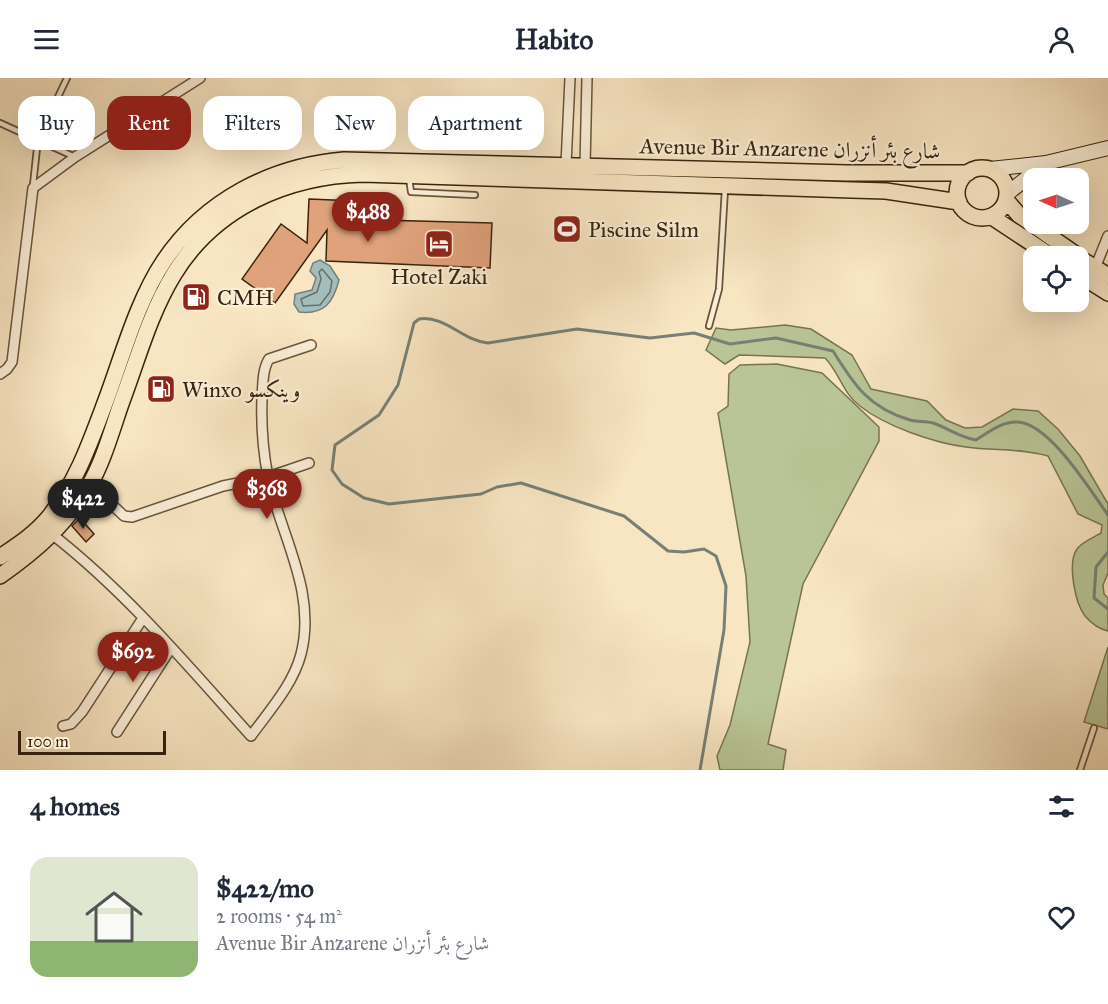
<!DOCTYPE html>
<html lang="en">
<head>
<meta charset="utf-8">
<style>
  :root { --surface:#fff; --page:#f6f6f7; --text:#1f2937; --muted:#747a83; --accent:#8f2418 }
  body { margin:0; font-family:"IM FELL Great Primer",Amiri,serif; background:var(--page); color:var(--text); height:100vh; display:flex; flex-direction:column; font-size:22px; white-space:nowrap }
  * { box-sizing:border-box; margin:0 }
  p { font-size:20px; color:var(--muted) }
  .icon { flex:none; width:33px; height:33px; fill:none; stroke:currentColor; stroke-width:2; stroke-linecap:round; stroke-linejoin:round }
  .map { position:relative; height:692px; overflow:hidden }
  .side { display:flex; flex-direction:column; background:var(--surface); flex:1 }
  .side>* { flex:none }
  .top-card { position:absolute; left:18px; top:18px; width:600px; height:54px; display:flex; gap:12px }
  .needle { width:39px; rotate:273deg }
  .controls { position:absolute; left:1023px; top:90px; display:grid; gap:12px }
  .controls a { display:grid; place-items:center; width:66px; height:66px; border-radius:12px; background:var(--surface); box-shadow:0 6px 24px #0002; font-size:30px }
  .scale { position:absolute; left:18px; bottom:15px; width:148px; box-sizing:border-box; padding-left:6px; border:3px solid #38240e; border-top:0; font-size:16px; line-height:21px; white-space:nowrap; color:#38240e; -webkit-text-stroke:4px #faeed7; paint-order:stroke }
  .price { position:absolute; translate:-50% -51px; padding:0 14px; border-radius:21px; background:var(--accent); color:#fff; font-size:20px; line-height:39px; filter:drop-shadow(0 2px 3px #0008) }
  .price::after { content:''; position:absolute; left:50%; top:36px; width:18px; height:14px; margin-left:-9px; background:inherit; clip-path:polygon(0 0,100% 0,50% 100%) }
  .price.active { background:#222; color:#fff }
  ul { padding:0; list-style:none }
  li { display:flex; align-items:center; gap:18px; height:150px; padding:0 30px }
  li span { display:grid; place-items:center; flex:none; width:168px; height:120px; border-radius:18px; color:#555 }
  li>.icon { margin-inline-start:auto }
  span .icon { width:72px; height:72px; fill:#fffc; stroke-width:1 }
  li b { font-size:26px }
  h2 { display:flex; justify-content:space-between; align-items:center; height:72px; padding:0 30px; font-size:26px }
  .tag { padding:0 21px; border-radius:18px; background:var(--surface); box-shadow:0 6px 24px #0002; font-size:21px; line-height:54px }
  .tag.active { background:var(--accent); color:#fff }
  header { display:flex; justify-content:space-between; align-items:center; height:78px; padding:0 30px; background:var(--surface); font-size:27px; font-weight:700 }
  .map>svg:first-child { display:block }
</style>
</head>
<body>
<header><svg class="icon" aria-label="menu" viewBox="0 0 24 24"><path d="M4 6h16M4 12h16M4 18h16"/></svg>Habito<svg class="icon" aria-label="person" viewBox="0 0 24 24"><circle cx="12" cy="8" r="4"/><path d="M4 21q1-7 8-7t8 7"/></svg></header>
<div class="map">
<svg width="1108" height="692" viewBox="0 0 1108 692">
  <rect width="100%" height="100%" fill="#f8e5c2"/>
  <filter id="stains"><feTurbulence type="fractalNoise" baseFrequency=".00333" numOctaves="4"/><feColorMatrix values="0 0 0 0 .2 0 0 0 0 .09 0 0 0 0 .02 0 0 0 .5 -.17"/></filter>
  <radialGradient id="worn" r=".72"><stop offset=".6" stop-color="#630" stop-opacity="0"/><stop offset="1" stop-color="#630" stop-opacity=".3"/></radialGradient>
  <!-- green -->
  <path fill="#b9c596" stroke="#787452" stroke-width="1.5" d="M785,247l26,4 41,26 19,34 56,12 19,19 19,8 17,-1 31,-18 25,2 20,18 22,27 28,48v69l-5,12 1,9 4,4v33c-9,-2 -17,-8 -23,-15 -10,-13 -18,-53 -8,-67 5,-7 17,-12 24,-16l1,-8 -24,-11 -30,-58c-27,-8 -54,-5 -82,-9 -32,-4 -81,-21 -106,-41 -17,-12 -21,-34 -35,-48l-86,-3 -14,9 -19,-14 10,-22 15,2z
    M777,286l45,9 57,54v14l-76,143 -35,160 18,6 -3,20h-63l-3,-14 13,-31 20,-83 -4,-66 -28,-163 10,-7 1,-32 11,-9z
    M1108,569v82l-24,-7z"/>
  <!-- water -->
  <path fill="#a1bdbc" stroke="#778076" stroke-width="1.5" d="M320,182l10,6 9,14c-6,23 -15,35 -40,32l-5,-8 1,-10 17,-4 4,-12 -6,-7 3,-8z"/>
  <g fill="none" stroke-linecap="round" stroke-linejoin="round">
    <!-- shore -->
    <path stroke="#6c7065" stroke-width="1.5" d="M322,191l10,12 -2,11 -10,13 -17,1 -2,-7 16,-7 4,-13 -2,-7z"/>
    <!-- stream -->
    <path stroke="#778076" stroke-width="3" d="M1108,474l-12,15 -2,31 14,11
      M700,692l24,-140 2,-44 -10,-30 -12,-7 -20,3 -16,-1 -44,-35 -103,-33 -24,4 -16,7 -92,10 -25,-6 -22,-14 -10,-14 3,-25 44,-30 19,-30 16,-62 5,-4c26,-4 44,22 69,24l89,-14 73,9 44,-5 36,11 46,-6 57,13c21,34 36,57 77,69 7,2 16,1 23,3 15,5 26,14 43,17 13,-8 26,-19 42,-18 32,2 72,68 90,93"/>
  </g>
  <!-- building -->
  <path fill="#dfa27b" stroke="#38240e" stroke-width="1.5" d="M309,121l71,3v18l112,3 -2,45 -164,-7 1,-31 -52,73 -33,-24 39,-55 26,19z
    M80,440l14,16 -8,8 -14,-16z"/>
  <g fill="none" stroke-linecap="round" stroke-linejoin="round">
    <!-- service casing -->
    <g stroke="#68543b" stroke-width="8">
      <path id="service" d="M0,45l75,34
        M409,100l2,14 64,3
        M33,107l5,-46 29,-61
        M709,248l10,-37 6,-100
        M1080,692l14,-42"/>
    </g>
    <!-- minor casing -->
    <g stroke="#68543b" stroke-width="12">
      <path id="minor" d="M566,87l4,-87
        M585,88l2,-88
        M1095,190l13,-32
        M0,296l7,-5 5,-7 21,-174 42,-31 125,-79
        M90,406l34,32 8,1 91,-31 45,-9 41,-14
        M53,457c74,58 135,131 198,201 18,-25 42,-51 50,-82 16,-62 -20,-118 -33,-177 -5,-26 -7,-52 -6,-78 1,-13 0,-29 7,-40l42,-14
        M63,648l8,-2 11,-12 61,-94
        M117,654l54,-84"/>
    </g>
    <!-- secondary casing -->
    <g stroke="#38240e" stroke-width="16">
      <path id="secondary" d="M990,91l56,-6 62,-15
        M1008,115l38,-30"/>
    </g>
    <!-- primary casing -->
    <g stroke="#38240e" stroke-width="18">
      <path id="primary" d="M957 115a25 25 0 1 1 50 0a25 25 0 1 1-50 0Z
        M1007,123l12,14 59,41
        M992,139l59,39
        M1078,179l30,19
        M1078,196l30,19
        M0,479c18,-12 35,-23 49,-40 27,-34 41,-74 56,-114 17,-45 32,-102 59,-142 41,-61 108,-95 180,-101l503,13h121
        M0,498c38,-27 64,-50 89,-90 15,-26 23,-57 33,-85 16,-43 28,-88 52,-127 41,-67 113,-98 189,-100l489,16 34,1 73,11"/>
    </g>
    <!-- service -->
    <use href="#service" stroke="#faeed7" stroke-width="4.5"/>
    <!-- minor -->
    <use href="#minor" stroke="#faeed7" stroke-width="9"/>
    <!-- secondary -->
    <use href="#secondary" stroke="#faeed7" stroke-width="14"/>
    <!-- primary -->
    <use href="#primary" stroke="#f8e5c2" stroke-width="15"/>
  </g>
  <!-- icons -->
  <defs>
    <g id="stadium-square" transform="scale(1.5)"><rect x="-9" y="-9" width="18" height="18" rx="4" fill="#8f2418" stroke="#faeed7"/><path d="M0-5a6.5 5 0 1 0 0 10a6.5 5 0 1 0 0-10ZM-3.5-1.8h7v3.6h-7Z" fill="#fff"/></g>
    <g id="hotel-square" transform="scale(1.5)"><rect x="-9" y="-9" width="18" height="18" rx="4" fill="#8f2418" stroke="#faeed7"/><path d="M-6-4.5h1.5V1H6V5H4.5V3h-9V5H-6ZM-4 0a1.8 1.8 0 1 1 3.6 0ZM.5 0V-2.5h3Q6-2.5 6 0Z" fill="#fff"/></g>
    <g id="fuel-square" transform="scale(1.5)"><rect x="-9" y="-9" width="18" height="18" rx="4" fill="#8f2418" stroke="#faeed7"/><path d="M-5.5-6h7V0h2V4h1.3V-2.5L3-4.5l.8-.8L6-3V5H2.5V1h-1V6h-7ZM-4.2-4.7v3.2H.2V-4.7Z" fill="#fff"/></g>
  </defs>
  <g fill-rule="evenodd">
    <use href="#stadium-square" x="567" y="151"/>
    <use href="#hotel-square" x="439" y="166"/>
    <use href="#fuel-square" x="196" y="219"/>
    <use href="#fuel-square" x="161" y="311"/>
  </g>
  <g text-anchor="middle" stroke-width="4.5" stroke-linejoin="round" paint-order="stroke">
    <!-- street labels -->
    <g font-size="22" fill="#38240e" stroke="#faeed7">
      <text transform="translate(790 70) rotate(1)" y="8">Avenue Bir Anzarene شارع بئر أنزران</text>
    </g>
    <!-- poi labels -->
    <g font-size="22" fill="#38240e" stroke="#faeed7" text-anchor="start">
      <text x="588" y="159">Piscine Silm</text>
      <text x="439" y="206" text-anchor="middle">Hotel Zaki</text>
      <text x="217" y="227">CMH</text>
      <text x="182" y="319">Winxo وينكسو</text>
    </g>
  </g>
  <rect width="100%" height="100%" filter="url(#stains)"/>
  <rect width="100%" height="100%" fill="url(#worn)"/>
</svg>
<div class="controls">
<a><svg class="needle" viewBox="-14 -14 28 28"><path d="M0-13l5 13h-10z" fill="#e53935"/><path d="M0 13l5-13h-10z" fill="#747a83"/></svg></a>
<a><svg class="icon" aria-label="locate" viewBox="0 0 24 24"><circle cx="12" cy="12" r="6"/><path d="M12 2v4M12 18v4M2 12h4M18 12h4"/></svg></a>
</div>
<div class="scale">100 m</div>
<b class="price" style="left:368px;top:165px">$488</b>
<b class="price" style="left:267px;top:442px">$368</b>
<b class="price active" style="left:83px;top:452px">$422</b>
<b class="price" style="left:133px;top:605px">$692</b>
<div class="top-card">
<a class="tag">Buy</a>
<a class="tag active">Rent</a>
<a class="tag">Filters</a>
<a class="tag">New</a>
<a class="tag">Apartment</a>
</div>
</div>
<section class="side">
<h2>4 homes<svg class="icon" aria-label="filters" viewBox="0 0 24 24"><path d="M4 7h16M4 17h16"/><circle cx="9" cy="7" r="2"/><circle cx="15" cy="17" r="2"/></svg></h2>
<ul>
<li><span style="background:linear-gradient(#dfe7d0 70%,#8fb573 0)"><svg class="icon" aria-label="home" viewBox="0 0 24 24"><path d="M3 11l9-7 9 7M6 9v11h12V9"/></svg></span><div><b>$422/mo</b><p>2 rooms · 54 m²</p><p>Avenue Bir Anzarene شارع بئر أنزران</p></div><svg class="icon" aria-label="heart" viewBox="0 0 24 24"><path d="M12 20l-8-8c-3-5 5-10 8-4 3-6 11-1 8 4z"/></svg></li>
</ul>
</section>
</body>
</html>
